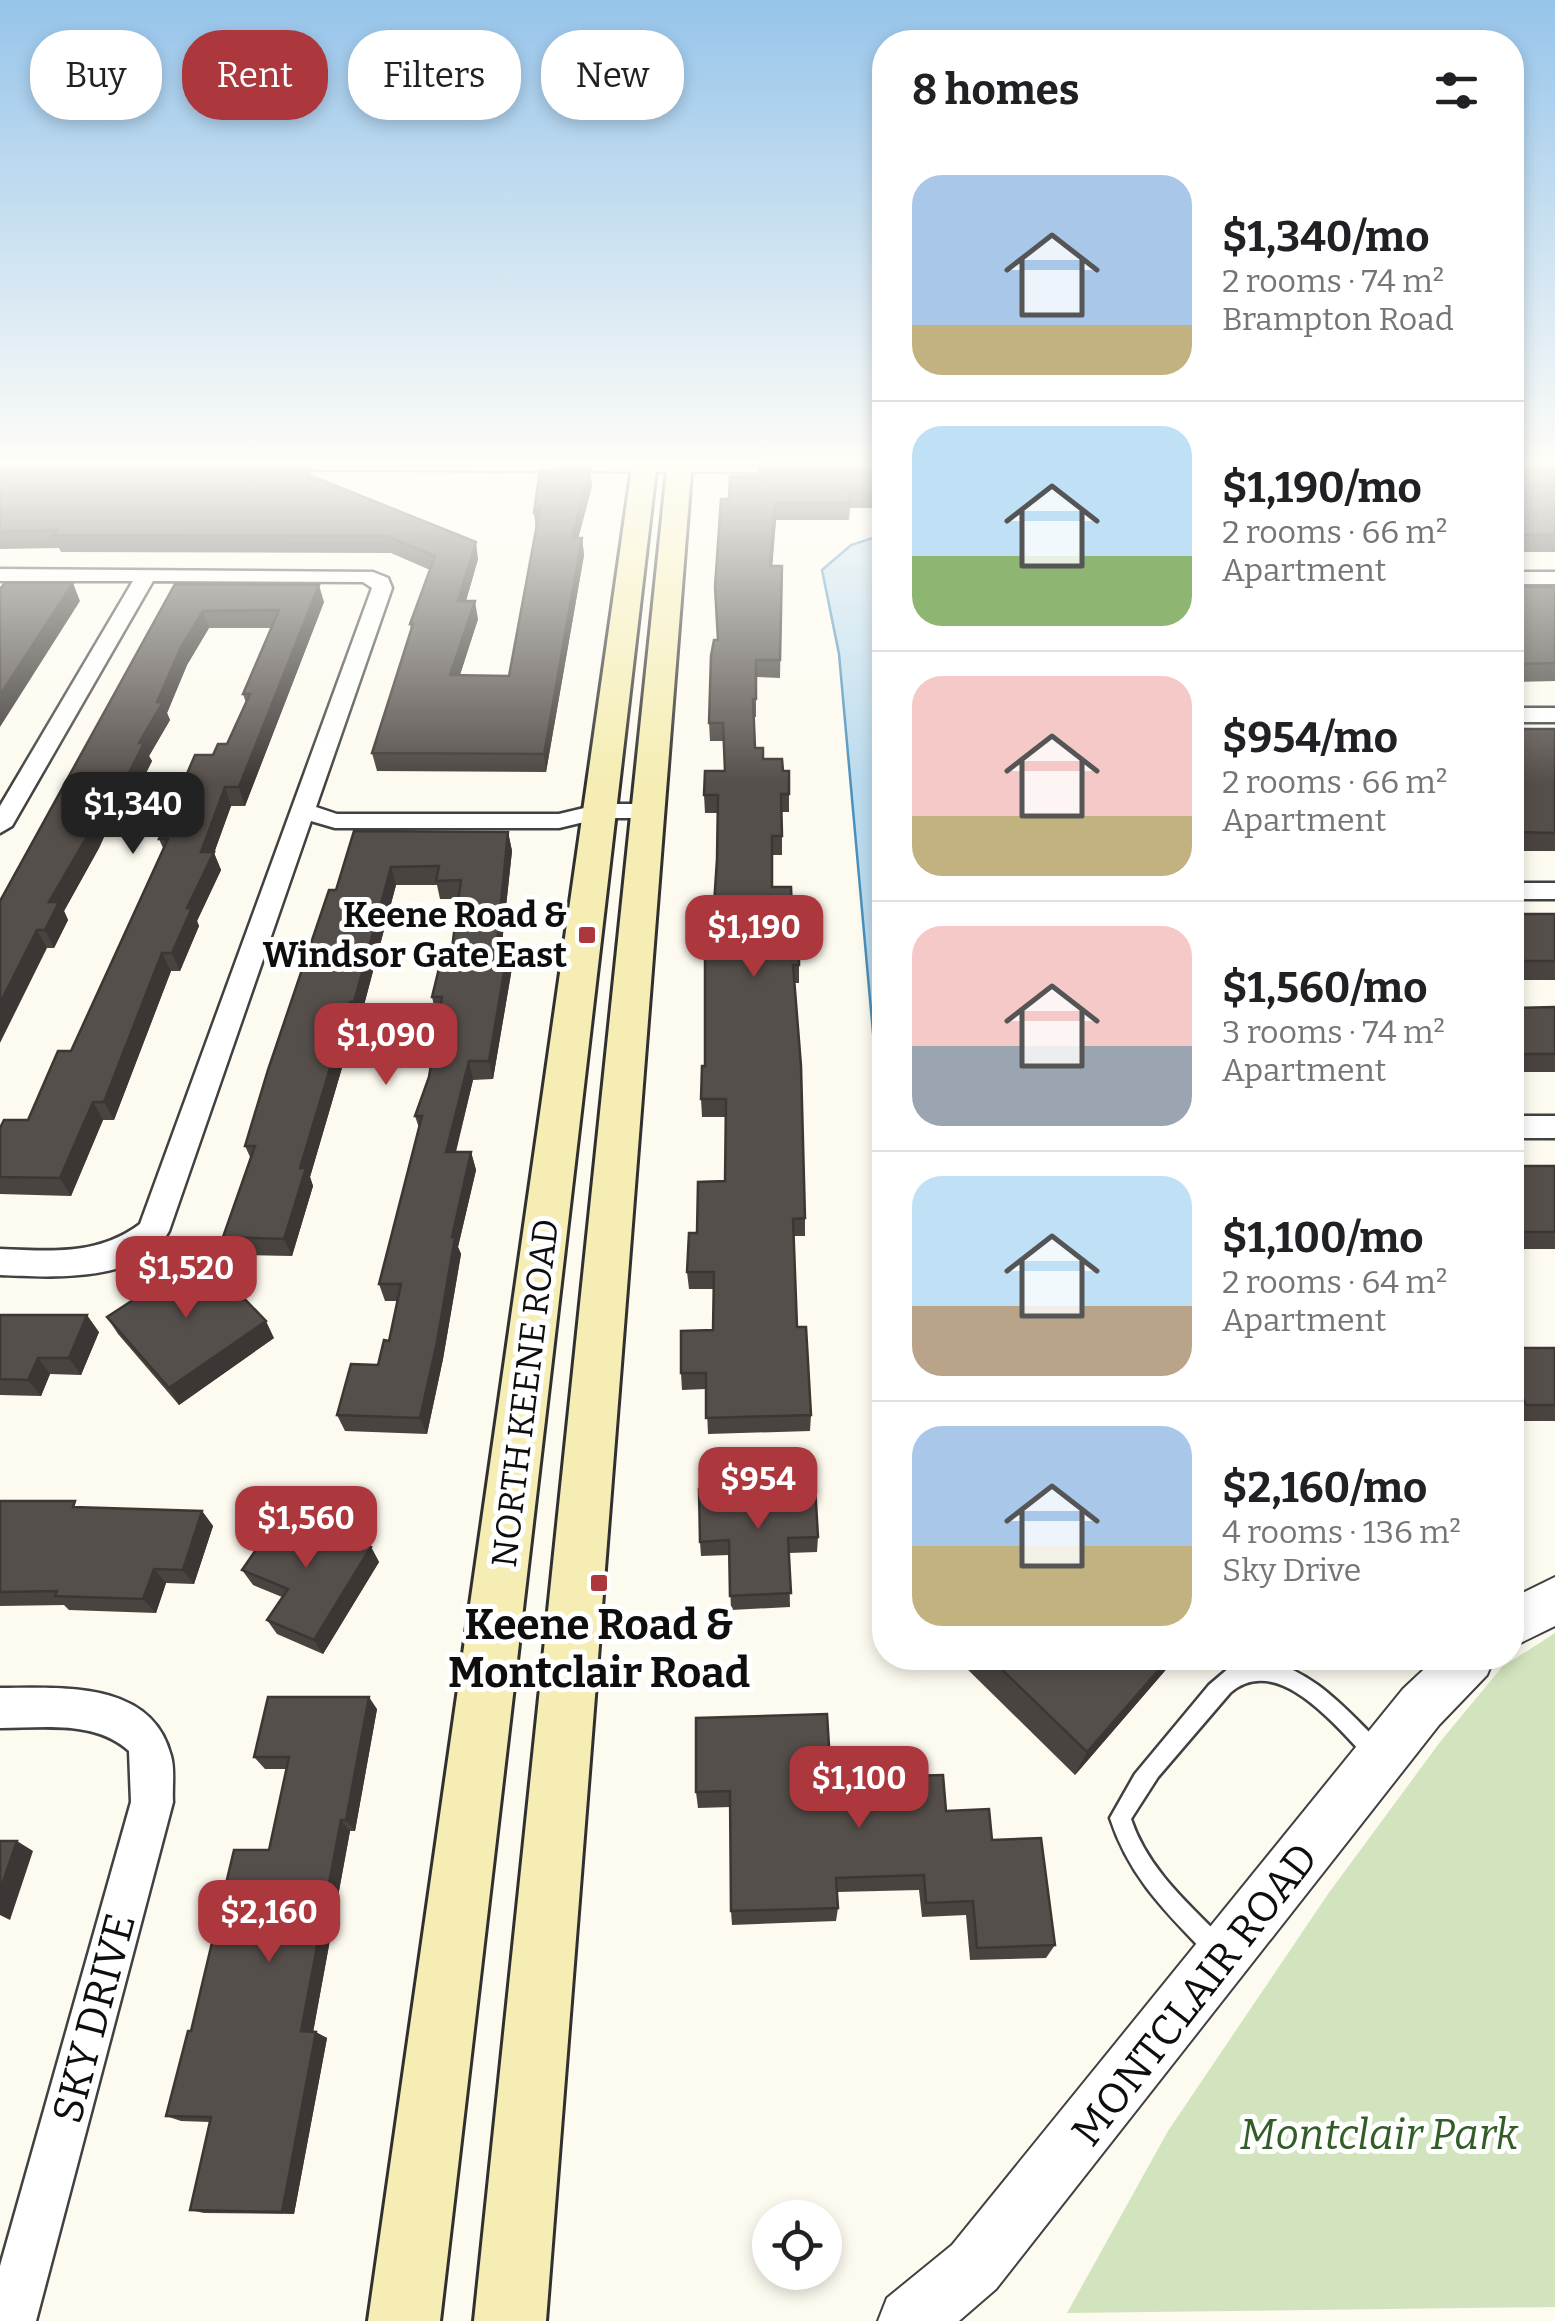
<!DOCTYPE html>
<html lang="en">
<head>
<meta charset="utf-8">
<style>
  :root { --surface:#fff; --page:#f6f6f6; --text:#202124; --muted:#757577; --line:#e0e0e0; --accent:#ac373d }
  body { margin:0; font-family:Bitter,serif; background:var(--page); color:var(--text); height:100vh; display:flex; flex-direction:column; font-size:38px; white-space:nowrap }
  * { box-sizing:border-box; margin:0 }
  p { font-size:32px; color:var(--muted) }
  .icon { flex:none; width:55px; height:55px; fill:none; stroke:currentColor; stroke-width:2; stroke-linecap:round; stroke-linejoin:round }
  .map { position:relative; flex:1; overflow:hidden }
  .panel { position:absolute; left:872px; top:30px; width:652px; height:1640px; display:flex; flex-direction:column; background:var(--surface); border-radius:40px; box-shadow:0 5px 15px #0003 }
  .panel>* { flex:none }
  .top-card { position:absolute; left:30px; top:30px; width:692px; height:90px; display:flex; gap:20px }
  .tools { position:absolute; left:752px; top:2200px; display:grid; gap:20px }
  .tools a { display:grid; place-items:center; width:90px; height:90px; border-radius:50%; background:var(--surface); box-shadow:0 5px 15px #0003; font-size:50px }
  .price { position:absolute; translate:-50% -85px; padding:0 22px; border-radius:20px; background:var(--accent); color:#fff; font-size:32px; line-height:65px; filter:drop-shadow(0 2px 5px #0008) }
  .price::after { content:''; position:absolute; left:50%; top:60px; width:30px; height:22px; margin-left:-15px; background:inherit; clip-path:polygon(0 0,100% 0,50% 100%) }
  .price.selected { background:#222; color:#fff }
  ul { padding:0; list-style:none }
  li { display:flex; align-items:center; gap:30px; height:250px; padding:0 40px }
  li+li { border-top:2px solid var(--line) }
  li span { display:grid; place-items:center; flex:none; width:280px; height:200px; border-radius:30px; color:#555 }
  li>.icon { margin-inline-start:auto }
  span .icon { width:120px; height:120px; fill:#fffc; stroke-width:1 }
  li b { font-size:42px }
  h2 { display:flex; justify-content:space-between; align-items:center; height:120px; padding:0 40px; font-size:42px }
  .tag { padding:0 35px; border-radius:40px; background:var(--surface); box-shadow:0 5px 15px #0003; font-size:35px; line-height:90px }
  .tag.selected { background:var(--accent); color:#fff }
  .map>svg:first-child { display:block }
</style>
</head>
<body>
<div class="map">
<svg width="1555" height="2321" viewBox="0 0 1555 2321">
  <rect width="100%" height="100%" fill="#fdfaf0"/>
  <!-- green -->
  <path fill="#d2e4be" d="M1555,1633v674l-488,6 101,-182 160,-237 112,-152 62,-75z"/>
  <!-- water -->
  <path fill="#bbdbee" stroke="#4b90bc" stroke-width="2.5" d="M879,536h6v630l-46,-512 -17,-84 29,-25z"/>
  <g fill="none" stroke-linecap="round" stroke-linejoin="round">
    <!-- service casing -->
    <g stroke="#414141" stroke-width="5">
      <path id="service" d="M1255,1659c54,6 90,49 127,86l3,7 -3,7 -7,3 -7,-3c-32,-32 -91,-108 -138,-66l-72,84 -27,42c17,51 59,86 95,123l3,8 -3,8 -8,3 -8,-3c-43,-45 -80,-79 -100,-140l25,-44 74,-89 20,-17z"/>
    </g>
    <!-- minor casing -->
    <g stroke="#414141" stroke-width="5">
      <path id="minor" d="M0,569l373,3 15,6 4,10 -76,219 21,7h222l42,-10h44l12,7 -12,7h-44l-42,10h-224l-24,-7 -142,410c-28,53 -120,46 -169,44v-26c51,2 97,7 140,-25l232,-636 -9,-6 -210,-1 -141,245 -12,7v-27l133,-225h-133z
        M1512,572h43v12h-43z
        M1512,708h43v14h-43z
        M1512,883h43v16h-43z
        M1512,1116h43v22h-43z
        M0,1688c62,0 152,-8 171,68 4,14 1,31 2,46l-137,519h-36v-55l131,-464 -2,-51c-34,-31 -86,-23 -129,-23z"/>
    </g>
    <!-- tertiary casing -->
    <g stroke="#414141" stroke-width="4">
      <path id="tertiary" d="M0,460h885v13l-885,-5z
        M1555,1577v49l-43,21v-49z
        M1436,1658h58l-7,17 -48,50 -443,564 -37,32h-81l9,-23 65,-53 451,-556z"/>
    </g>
    <!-- secondary casing -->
    <g stroke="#303030" stroke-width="6">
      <path id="secondary" d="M633,460h24l-217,1861h-72z
        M668,460h24l-146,1861h-72z"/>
    </g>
    <!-- service -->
    <use href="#service" fill="#fff" fill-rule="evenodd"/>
    <!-- minor -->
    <use href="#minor" fill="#fff" fill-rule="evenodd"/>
    <!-- tertiary -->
    <use href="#tertiary" fill="#fff" fill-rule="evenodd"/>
    <!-- secondary -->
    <use href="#secondary" fill="#f5edb3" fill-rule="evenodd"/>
  </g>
  <!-- wall -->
  <path fill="#494440" d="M885,460v48h-35l-1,12h-73l-4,46h10l-2,112 -24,-1v40h-2l1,31 8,11 20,12h6v41h-7v43h-10v32l21,48h6v48h-5l11,235v18h-11l3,91 14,88 -1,16 -102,3 -2,-45 -24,1 -1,-17 32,-43 1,-41h-25l-2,-17 10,-39 28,-52 1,-64h-24l-1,-18 4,-33 12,-207 1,-46h-13l-1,-18 21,-24 -1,-30h-14l-1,-18 9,-83 11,-141 30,-23z
    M1512,460l7,1h36v91h-43z
    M0,470l313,6 165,83 -12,42 12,18 -18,56 49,1 27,-147 -2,-17 58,-26 -14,52h4l2,17 -38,217 -169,-1 -5,-18 39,-123 -1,-6 20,-54 -39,-17 -330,-1 -2,-4 -59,1z
    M175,584l149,18 -79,204h-14l-17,47 7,17 -24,51 2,5 -19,45h-9l-57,149h-11l-32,76 -71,-2v-66l28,-8 43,-69 92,-203 -4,-9 54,-84 14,-11 19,-41 -3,-9 28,-66h-62l-22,37 -20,48 3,7 -21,36 3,5 -18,36h-12l-23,51 -35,63 4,9 -14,28h-7l-47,-47z
    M1512,587h43v94l-43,1z
    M1512,729h43v122h-43z
    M354,831l154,1 4,19 -10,92 11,19 -20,117 -20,1 -17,72h15l5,18 -18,77 3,7 -18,105 -16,75 -82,-3 -8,-16 41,-50 11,-24 9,-40h-13l-6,-17 40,-156 -4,-12 14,-39 10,-62h-3l-4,-18 19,-41 8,-57h-19l-3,-14h-41l-36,135h-4l-46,157 3,9 -21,70 -60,-1 -9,-18 28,-78 -6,-13 91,-256z
    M1512,914h43v66h-43z
    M1555,1007v65h-43v-64z
    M1512,1166h43v83h-43z
    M0,1315l99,17 -18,43 -31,-1 -9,22 -41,-1z
    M107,1317l167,21 -95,67 -61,-71z
    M1512,1348h43v73h-42z
    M0,1501l80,6 122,4 11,15 -19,58 -28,-1 -10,30 -87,-3 -5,-5 -64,1z
    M818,1537l-1,15 -28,1 1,54 -59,3 -2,-55 -28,1 -1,-14z
    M371,1547l8,15 -56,92 -46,-20 -10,-14 15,-23 -29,-12 -11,-15z
    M962,1658h214l-101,117 -115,-113z
    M377,1709l-22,122h-5l-37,201 14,6 -33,176 -90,-1 -14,-3 20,-88 -29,-1 -15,-5 25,-85 78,-181 17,-81h-21l-11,-12z
    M831,1778l115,33 46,29 63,105 -9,13 -76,2 -4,-45 -44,2 -3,-27 -82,2 1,16 -2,13 -104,4 -1,-14 -1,-104 -32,1 -2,-16z"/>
  <!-- shaded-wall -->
  <path fill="#3c3734" d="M590,469l2,17 -18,69 -2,-17z
    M775,503l1,17 -5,63 -1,-17z
    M540,508l-4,21 -2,-17z
    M582,538l2,17 -38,217 -2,-18z
    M476,542l2,17 -17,59 -3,-17z
    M73,583l7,18 -80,126v-32z
    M319,585l5,17 -79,204 -6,-19z
    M475,601l3,18 -24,74 -4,-18z
    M203,611l6,17 -22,37 -20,48 3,7 -21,36 3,5 -18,36 -8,-18 13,-36 42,-96z
    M114,779l8,18 -23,51 -35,63 4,9 -14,28 -9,-18 4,-28z
    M225,787l6,19 -17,47 7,17 -24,51 2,5 -19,45 -8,-18 15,-45 14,-56z
    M508,832l4,19 -12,111 -3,-19z
    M391,867l5,18 -36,135 -6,-18z
    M37,930l10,18 -47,95v-40z
    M509,943l4,19 -20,117 -4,-18z
    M162,953l9,18 -57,149 -10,-18z
    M350,1002l6,18 -46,157 3,9 -21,70 -8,-17 16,-71z
    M469,1061l4,19 -22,90 -5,-18z
    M93,1102l10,18 -32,76 -11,-18z
    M471,1152l5,18 -18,77 3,7 -18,105 -16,75 -7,-16 32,-181z
    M87,1315l12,17 -18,43 -12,-17z
    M266,1321l8,17 -95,67 -10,-17z
    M38,1358l12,16 -9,22 -13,-16z
    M202,1511l11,15 -19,58 -11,-14z
    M371,1547l8,15 -56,92 -9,-14z
    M154,1569l12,14 -10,30 -13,-14z
    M1169,1658h7l-101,117 12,-23z
    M369,1697l8,12 -22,122 -9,-11z
    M341,1820l9,11 -38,207 -11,-7z
    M17,1841l16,10 -23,69 -10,-5v-25z
    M316,2032l11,6 -33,176 -12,-2z"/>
  <!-- building -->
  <path fill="#554f4b" stroke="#3c3734" stroke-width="2.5" d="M759,460h126v31h-36l1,12h-75l-5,63h12l-2,94h-24v39h-3l2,49h8v11h19l1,12h6v23h-8l1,42h-10v51h19l2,48h6v30h-6l8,101 4,152 -12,1 4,108h9l5,88 -105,3v-45h-25v-42l32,-1 1,-58h-27l2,-39h8l1,-51 27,-1 1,-82h-25l1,-33h3v-131h7l5,-76 1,-64h-14l1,-24h20l-2,-48h-14l2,-67 3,-16h4l-3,-53 6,-88h8l1,-23h29z
    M1512,460l7,1h36v74h-43v-62l8,-1 -8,-9z
    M311,468l-2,7 167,67 -18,59h17l-25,74 59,1 31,-168 -6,4 6,-42 50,-1 -18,69h10l-38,216 -172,-1 41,-129h-3l25,-68 -48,-20 -333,-1 3,-5 -57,2v-62z
    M5,583h68l-73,112v-106z
    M175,584l144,1 -80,202h-14l-24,65h13l-27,56h5l-20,45h-10l-58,149h-11l-33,76 -60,-1v-49l4,-8h24l30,-69h13l97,-212h-9l36,-84h18l5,-11h9l23,-50h-7l36,-84 -76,1 -22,36 -24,55h6l-24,41h5l-18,36h-12l-23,51 -42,72h10l-14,28h-8l-37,73v-102z
    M1512,587h43v76l-43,1z
    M1512,729h43v104l-43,-1z
    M354,831l154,1 -11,111h12l-20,118h-20l-23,91h25l-19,85h3l-18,105 -17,76 -83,-3 14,-51 27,1 6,-25 5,1 12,-57h-22l43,-168h-7l14,-39 13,-80h-10l10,-41h9l10,-76 -25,1 3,-15 -48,1 -37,135h-4l-50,166h6l-22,71 -61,-2 32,-91h-10l23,-76 61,-180h7z
    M1512,914h43v47h-43z
    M1555,1007v47h-43v-46z
    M1512,1166h43v66h-43z
    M202,1255l64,66 -97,67 -62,-71z
    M0,1315h87l-18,43h-31l-10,22 -28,-1z
    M1512,1348h43v57h-29l-14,-33z
    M815,1485l3,52 -30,1 3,55 -61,3 -1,-56 -29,2 -1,-53z
    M0,1501h75l-2,6 129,4 -19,59 -29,-1 -11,30 -88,-3 2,-5 -57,1z
    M282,1512l89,35 -57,93 -47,-20 21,-31 -46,-19z
    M990,1658h179l-82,94z
    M268,1697h101l-23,123h-5l-40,211 15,1 -34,180 -92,-2 21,-93 -45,-1 22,-85h3l43,-181h35l20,-93h-35z
    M827,1714l4,64 112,-3 3,36 43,-2 3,31 49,-2 14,107 -78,3 -4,-47 -47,2 -2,-28 -88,3 2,30 -107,3 -1,-120 -34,1v-74z
    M0,1841h17l-17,49z"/>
  <!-- sky -->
  <linearGradient id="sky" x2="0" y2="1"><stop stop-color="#96c4ea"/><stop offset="0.59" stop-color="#fefdf8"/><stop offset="1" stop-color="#fefdf8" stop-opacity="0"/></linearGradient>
  <rect width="1555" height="784" fill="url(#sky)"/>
  <!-- markers -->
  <g fill="#ac373d" stroke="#fff" stroke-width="4">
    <rect x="577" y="925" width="20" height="20" rx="5"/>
    <rect x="589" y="1573" width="20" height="20" rx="5"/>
  </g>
  <g text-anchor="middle" stroke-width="10" stroke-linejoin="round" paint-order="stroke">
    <!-- poi labels -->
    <g font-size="35" font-weight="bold" fill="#0e0e0e" stroke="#fff" text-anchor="end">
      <text x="567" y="927">Keene Road &amp;<tspan x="567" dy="40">Windsor Gate East</tspan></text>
    </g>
    <!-- street labels -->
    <g font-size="35" fill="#0e0e0e" stroke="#fff">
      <text transform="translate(525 1393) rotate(-83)" y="12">NORTH KEENE ROAD</text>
    </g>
    <!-- near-poi labels -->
    <g font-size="42" font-weight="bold" fill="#0e0e0e" stroke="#fff">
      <text x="599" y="1639">Keene Road &amp;<tspan x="599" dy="48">Montclair Road</tspan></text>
    </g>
    <!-- near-street labels -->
    <g font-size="42" fill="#0e0e0e" stroke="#fff">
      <text transform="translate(1194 1994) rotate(-52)" y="15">MONTCLAIR ROAD</text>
      <text transform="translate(93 2018) rotate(-75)" y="15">SKY DRIVE</text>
    </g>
    <!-- near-park labels -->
    <g font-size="42" font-style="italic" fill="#325d26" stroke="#fff">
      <text x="1379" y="2149">Montclair Park</text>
    </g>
  </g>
</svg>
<div class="tools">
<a><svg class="icon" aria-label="locate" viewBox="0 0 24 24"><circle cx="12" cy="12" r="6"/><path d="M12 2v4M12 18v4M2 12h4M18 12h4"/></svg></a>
</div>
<b class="price selected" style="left:133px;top:857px">$1,340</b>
<b class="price" style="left:754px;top:980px">$1,190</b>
<b class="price" style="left:386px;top:1088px">$1,090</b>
<b class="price" style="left:186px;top:1321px">$1,520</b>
<b class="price" style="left:758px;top:1532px">$954</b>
<b class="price" style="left:306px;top:1571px">$1,560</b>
<b class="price" style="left:859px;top:1831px">$1,100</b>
<b class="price" style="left:269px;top:1965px">$2,160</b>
<div class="top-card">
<a class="tag">Buy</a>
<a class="tag selected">Rent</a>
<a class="tag">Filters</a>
<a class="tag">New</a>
</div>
<section class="panel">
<h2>8 homes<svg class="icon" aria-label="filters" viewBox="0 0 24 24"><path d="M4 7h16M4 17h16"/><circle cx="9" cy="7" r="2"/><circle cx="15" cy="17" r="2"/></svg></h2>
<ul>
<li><span style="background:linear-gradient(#a9c7e8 75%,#c2b280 0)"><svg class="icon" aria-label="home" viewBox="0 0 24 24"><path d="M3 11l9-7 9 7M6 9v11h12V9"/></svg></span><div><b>$1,340/mo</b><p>2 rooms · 74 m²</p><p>Brampton Road</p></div></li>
<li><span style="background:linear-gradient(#bfe0f5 65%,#8fb573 0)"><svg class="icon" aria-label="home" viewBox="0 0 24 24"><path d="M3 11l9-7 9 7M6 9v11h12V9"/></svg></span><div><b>$1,190/mo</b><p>2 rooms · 66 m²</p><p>Apartment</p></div></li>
<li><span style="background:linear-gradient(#f6c9c9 70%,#c2b280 0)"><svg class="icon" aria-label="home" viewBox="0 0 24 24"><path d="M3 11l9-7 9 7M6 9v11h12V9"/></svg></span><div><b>$954/mo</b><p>2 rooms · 66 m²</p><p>Apartment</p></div></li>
<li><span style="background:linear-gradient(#f6c9c9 60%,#9aa5b1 0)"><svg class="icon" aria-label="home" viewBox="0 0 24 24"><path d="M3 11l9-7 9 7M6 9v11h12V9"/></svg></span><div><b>$1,560/mo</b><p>3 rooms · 74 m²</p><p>Apartment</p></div></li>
<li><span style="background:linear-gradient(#bfe0f5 65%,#b9a48a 0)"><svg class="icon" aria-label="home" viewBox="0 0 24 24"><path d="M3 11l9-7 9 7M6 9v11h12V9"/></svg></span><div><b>$1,100/mo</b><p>2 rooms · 64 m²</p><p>Apartment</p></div></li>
<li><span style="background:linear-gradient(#a9c7e8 60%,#c2b280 0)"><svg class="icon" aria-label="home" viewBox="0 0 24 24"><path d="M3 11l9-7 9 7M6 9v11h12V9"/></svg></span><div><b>$2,160/mo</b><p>4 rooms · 136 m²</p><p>Sky Drive</p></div></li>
</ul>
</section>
</div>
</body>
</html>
